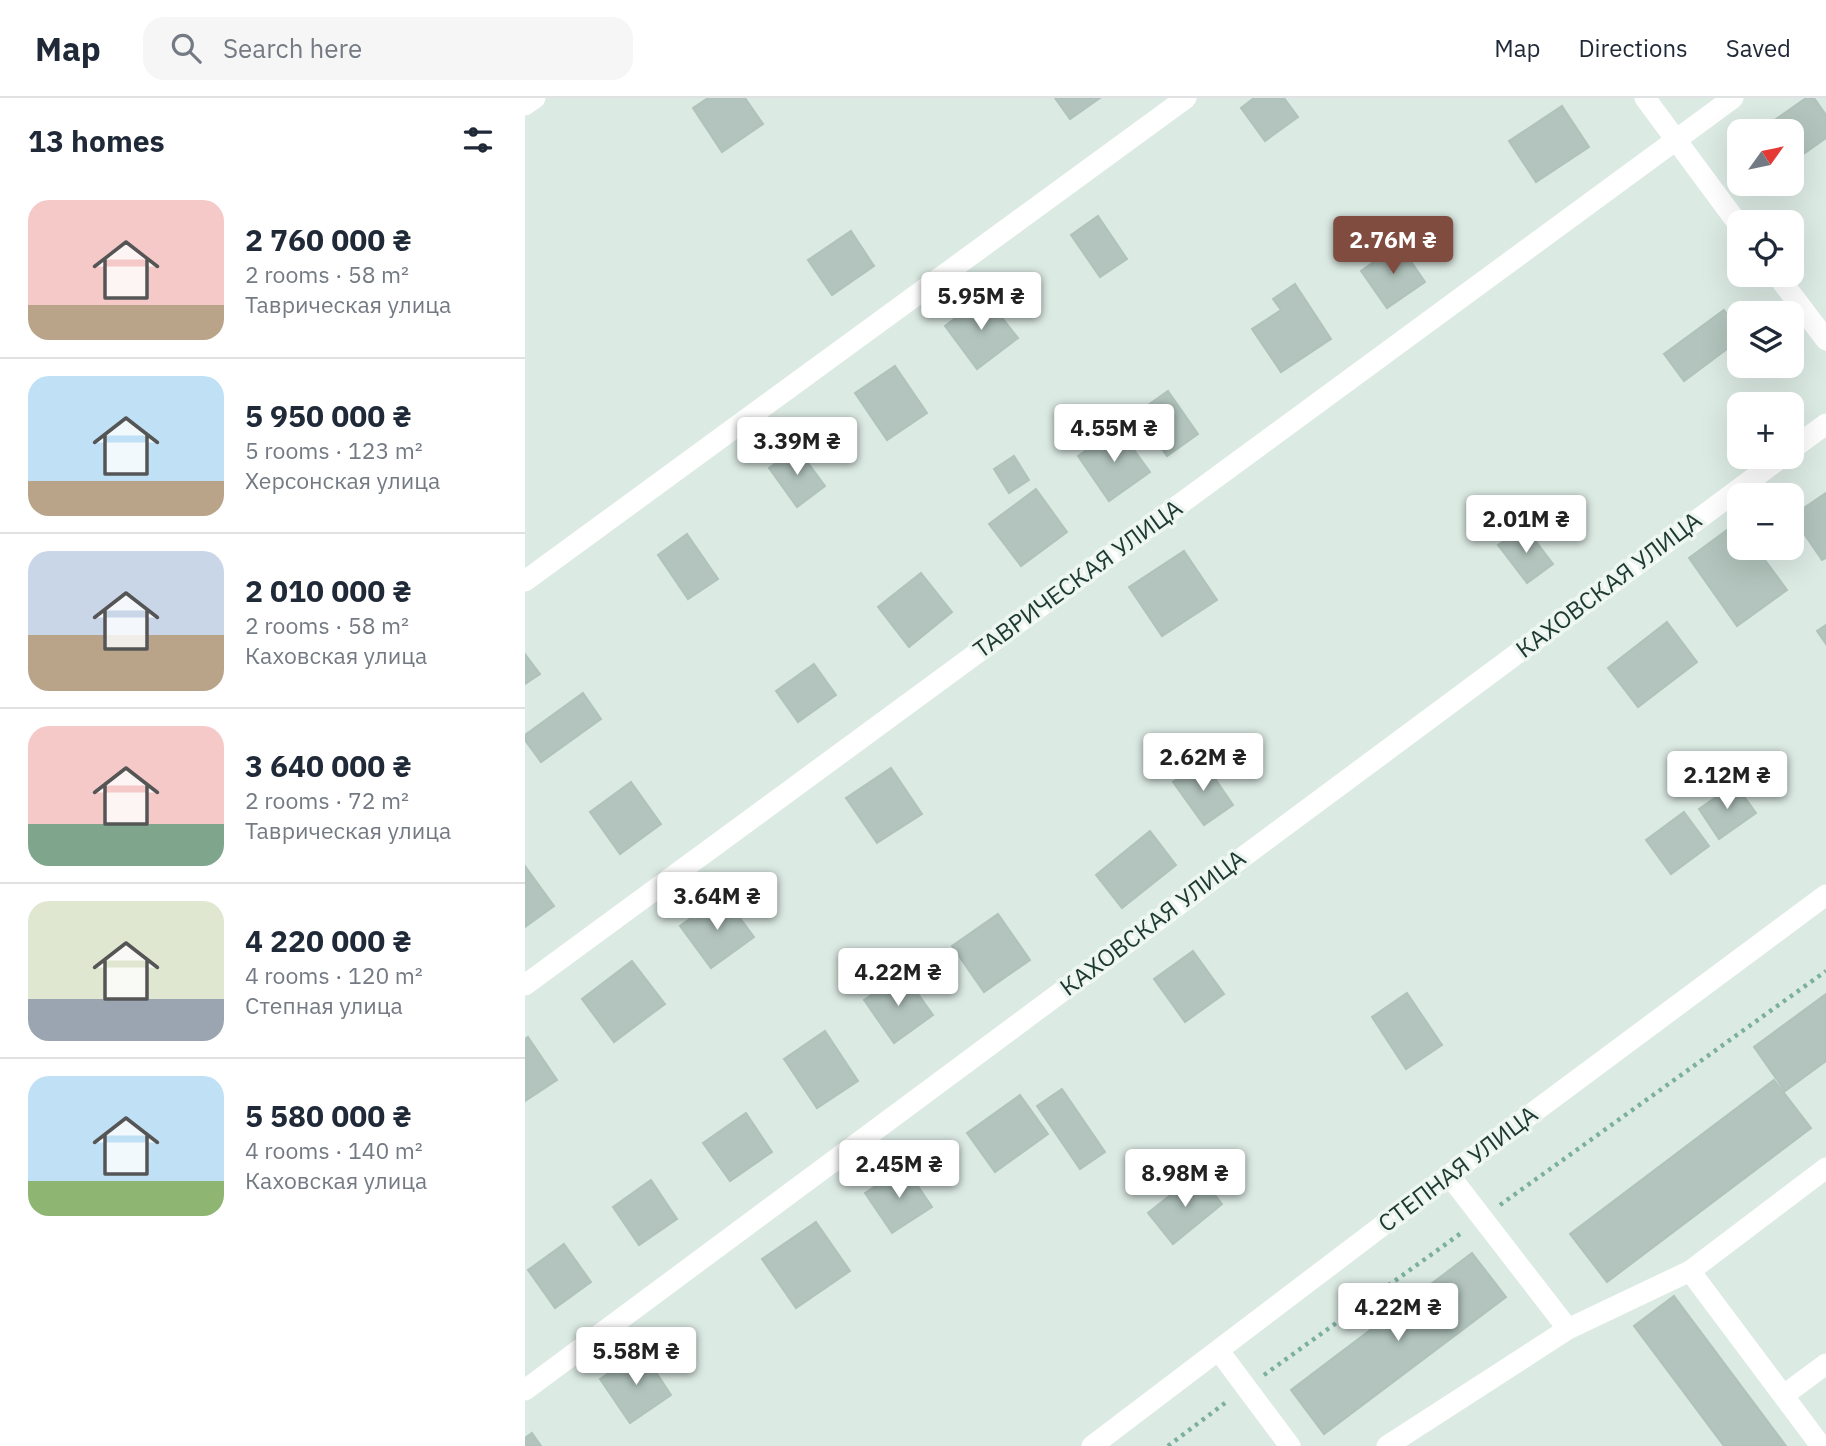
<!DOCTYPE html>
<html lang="en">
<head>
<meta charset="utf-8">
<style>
  :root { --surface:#fff; --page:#f6f6f7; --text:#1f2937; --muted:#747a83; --line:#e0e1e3; --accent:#814c40 }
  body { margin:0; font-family:"IBM Plex Sans",sans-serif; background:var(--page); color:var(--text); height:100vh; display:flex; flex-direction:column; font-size:26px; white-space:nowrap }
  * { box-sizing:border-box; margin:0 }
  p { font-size:23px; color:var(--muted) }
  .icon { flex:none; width:38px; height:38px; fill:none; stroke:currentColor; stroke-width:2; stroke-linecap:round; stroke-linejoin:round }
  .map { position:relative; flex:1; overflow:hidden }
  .drawer { display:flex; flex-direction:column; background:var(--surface); width:525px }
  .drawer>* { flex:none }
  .needle { width:46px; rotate:57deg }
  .controls { position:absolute; left:1202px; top:21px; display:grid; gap:14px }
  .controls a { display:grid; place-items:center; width:77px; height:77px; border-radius:14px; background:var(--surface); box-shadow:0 7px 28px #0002; font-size:35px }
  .price { position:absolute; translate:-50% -60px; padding:0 16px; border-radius:7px; background:#fff; color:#222; font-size:23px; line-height:46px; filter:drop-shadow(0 2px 4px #0008) }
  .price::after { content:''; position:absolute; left:50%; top:42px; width:21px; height:16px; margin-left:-10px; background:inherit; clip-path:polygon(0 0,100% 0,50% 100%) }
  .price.on { background:var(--accent); color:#fff }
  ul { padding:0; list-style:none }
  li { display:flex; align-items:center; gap:21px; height:175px; padding:0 28px }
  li+li { border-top:2px solid var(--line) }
  li span { display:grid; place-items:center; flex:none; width:196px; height:140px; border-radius:21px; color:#555 }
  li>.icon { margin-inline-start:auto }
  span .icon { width:84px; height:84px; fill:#fffc; stroke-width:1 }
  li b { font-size:30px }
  h2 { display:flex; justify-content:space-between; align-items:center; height:84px; padding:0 28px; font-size:30px }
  header { display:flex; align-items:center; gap:42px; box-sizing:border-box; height:98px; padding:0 35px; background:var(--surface); border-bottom:2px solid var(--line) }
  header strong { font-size:33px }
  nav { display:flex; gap:38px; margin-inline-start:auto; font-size:24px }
  .search { width:490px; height:63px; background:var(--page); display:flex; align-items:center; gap:18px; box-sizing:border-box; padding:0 24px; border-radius:21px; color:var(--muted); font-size:26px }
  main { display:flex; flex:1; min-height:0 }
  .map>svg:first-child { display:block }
</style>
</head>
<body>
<header>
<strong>Map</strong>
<div class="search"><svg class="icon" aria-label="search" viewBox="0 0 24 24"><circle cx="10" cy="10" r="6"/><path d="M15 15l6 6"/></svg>Search here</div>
<nav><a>Map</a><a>Directions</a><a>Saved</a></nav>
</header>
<main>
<section class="drawer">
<h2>13 homes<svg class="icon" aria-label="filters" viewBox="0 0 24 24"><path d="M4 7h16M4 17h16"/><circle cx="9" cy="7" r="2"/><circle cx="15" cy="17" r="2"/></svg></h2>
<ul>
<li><span style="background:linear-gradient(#f6c9c9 75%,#b9a48a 0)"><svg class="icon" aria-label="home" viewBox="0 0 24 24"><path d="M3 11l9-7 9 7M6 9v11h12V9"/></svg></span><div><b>2 760 000 ₴</b><p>2 rooms · 58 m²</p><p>Таврическая улица</p></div></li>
<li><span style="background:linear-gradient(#bfe0f5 75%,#b9a48a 0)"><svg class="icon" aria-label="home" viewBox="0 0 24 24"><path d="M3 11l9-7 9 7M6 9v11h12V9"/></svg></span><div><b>5 950 000 ₴</b><p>5 rooms · 123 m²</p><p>Херсонская улица</p></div></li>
<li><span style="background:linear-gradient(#c9d6e8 60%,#b9a48a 0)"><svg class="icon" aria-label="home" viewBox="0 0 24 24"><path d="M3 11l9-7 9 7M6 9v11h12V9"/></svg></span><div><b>2 010 000 ₴</b><p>2 rooms · 58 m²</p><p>Каховская улица</p></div></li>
<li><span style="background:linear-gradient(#f6c9c9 70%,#7fa58c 0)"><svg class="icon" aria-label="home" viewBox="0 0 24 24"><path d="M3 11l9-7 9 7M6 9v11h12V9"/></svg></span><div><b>3 640 000 ₴</b><p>2 rooms · 72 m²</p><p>Таврическая улица</p></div></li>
<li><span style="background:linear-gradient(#dfe7d0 70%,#9aa5b1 0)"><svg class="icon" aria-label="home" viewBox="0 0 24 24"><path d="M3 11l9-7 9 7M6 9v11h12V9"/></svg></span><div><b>4 220 000 ₴</b><p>4 rooms · 120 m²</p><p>Степная улица</p></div></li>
<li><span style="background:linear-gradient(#bfe0f5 75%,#8fb573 0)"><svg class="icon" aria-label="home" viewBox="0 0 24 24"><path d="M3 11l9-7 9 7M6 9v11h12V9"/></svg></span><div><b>5 580 000 ₴</b><p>4 rooms · 140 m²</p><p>Каховская улица</p></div></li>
</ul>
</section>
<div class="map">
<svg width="1301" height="1348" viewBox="0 0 1301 1348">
  <rect width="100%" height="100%" fill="#dceae4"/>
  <!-- building -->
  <path fill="#b2c4bd" stroke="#afc3bb" stroke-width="2" d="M183,0h37l18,26 -41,28 -29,-44z
    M530,0h45l-30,21z
    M729,0h30l14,19 -33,24 -24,-33z
    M1281,0h8l12,17v23l-34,24v-31h-33z
    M1037,8l27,41 -53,35 -27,-41z
    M573,118l29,43 -27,18 -29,-42z
    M326,133l23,35 -42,29 -24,-35z
    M874,146l26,38 -38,26 -26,-37z
    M770,186l36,55 -50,33 -29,-43 29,-19 -8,-11z
    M460,198l33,42 -41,31 -32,-43z
    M1199,212l15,21v9l-55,41 -20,-27z
    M370,268l32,47 -40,27 -32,-47z
    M643,293l30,43 -31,22 -30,-43z
    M593,330l32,44 -41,29 -31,-45z
    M272,350l28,38 -28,21 -28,-39z
    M489,358l15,24 -20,13 -15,-24z
    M511,391l31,43 -46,34 -32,-42z
    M1301,395v65l-4,2 -30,-44z
    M1213,424l1,26h17l31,42 -50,36 -48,-68z
    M1000,429l28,37 -26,19 -29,-38z
    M162,436l31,45 -30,20 -30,-44z
    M659,453l33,49 -55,36 -33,-49z
    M396,475l31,39 -43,35 -31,-40z
    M1142,524l30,40 -59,45 -30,-39z
    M1301,527v19l-9,-13z
    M0,556l15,20 -15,10z
    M289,566l22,31 -38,27 -22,-31z
    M58,595l18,26 -60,43 -16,-22v-5z
    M678,663l30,44 -29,20 -31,-43z
    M366,670l31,46 -45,29 -31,-45z
    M106,684l30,42 -41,30 -30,-42z
    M1210,686l21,29 -37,26 -20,-30z
    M1159,714l25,34 -38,28 -25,-34z
    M625,733l26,34 -54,43 -26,-33z
    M0,768l29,40 -29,21z
    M198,797l31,42 -43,31 -31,-42z
    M473,816l32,46 -46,32 -32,-46z
    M668,853l31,43 -39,28 -31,-43z
    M107,863l33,43 -51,38 -32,-43z
    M378,875l30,42 -39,28 -30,-43z
    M882,895l35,52 -36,24 -34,-52z
    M1301,896v67l-41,30 -31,-44z
    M300,933l33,50 -41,27 -33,-49z
    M3,939l29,43 -32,21v-62z
    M1249,982l37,48 -204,154 -37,-48z
    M537,991l43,63 -25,17 -43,-63z
    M495,997l28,39 -53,38 -28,-39z
    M221,1015l26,39 -42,29 -27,-38z
    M380,1069l27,40 -40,26 -27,-40z
    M673,1075l24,31 -49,40 -25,-31z
    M126,1082l26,39 -38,26 -26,-38z
    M291,1124l34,49 -54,37 -34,-49z
    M39,1146l27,38 -36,26 -27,-38z
    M947,1155l34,44 -182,137 -33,-44z
    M1149,1198l112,150h-62l-90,-120z
    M117,1253l29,44 -41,28 -30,-44z
    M7,1335l9,13h-16v-8z"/>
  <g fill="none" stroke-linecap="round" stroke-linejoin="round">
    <!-- path -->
    <path stroke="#7baf9f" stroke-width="4.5" stroke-dasharray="3.5 5" stroke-linecap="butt" d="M975,1107l326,-234
      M739,1277l200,-144
      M643,1348l61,-46"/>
    <!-- minor -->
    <path stroke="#fff" stroke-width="21" d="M1120,0l94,127
      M0,7l10,-7
      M1252,177l49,65
      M1267,351l34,-25
      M0,483l661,-483
      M0,887l1208,-887
      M924,1077l119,154
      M1165,1173l131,175
      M694,1253l71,95
      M0,1292l1257,-933
      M1259,1297l42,-31
      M567,1348l357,-271 377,-280
      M862,1348l181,-117 122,-58 136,-103"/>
  </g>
  <g text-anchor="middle" stroke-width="7" stroke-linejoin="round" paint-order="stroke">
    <!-- street labels -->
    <g font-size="24" fill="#1e3932" stroke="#edf6f1">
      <text transform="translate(553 481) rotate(-36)" y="8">ТАВРИЧЕСКАЯ УЛИЦА</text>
      <text transform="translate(1084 487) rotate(-37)" y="8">КАХОВСКАЯ УЛИЦА</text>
      <text transform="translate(628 825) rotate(-37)" y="8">КАХОВСКАЯ УЛИЦА</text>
      <text transform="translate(933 1071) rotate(-37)" y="8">СТЕПНАЯ УЛИЦА</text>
    </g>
  </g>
</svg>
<div class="controls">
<a><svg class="needle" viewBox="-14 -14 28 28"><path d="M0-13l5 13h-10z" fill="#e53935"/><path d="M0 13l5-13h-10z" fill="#747a83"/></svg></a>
<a><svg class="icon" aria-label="locate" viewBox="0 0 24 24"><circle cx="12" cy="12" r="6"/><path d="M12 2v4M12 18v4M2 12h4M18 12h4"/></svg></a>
<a><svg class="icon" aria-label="layers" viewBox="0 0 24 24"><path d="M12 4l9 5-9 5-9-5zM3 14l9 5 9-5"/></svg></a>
<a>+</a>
<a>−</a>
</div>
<b class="price on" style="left:868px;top:178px">2.76M ₴</b>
<b class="price" style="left:456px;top:234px">5.95M ₴</b>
<b class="price" style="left:589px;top:366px">4.55M ₴</b>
<b class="price" style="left:272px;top:379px">3.39M ₴</b>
<b class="price" style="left:1001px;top:457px">2.01M ₴</b>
<b class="price" style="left:678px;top:695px">2.62M ₴</b>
<b class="price" style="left:1202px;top:713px">2.12M ₴</b>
<b class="price" style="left:192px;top:834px">3.64M ₴</b>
<b class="price" style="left:373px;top:910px">4.22M ₴</b>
<b class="price" style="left:374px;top:1102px">2.45M ₴</b>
<b class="price" style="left:660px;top:1111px">8.98M ₴</b>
<b class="price" style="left:873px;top:1245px">4.22M ₴</b>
<b class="price" style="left:111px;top:1289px">5.58M ₴</b>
</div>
</main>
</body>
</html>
